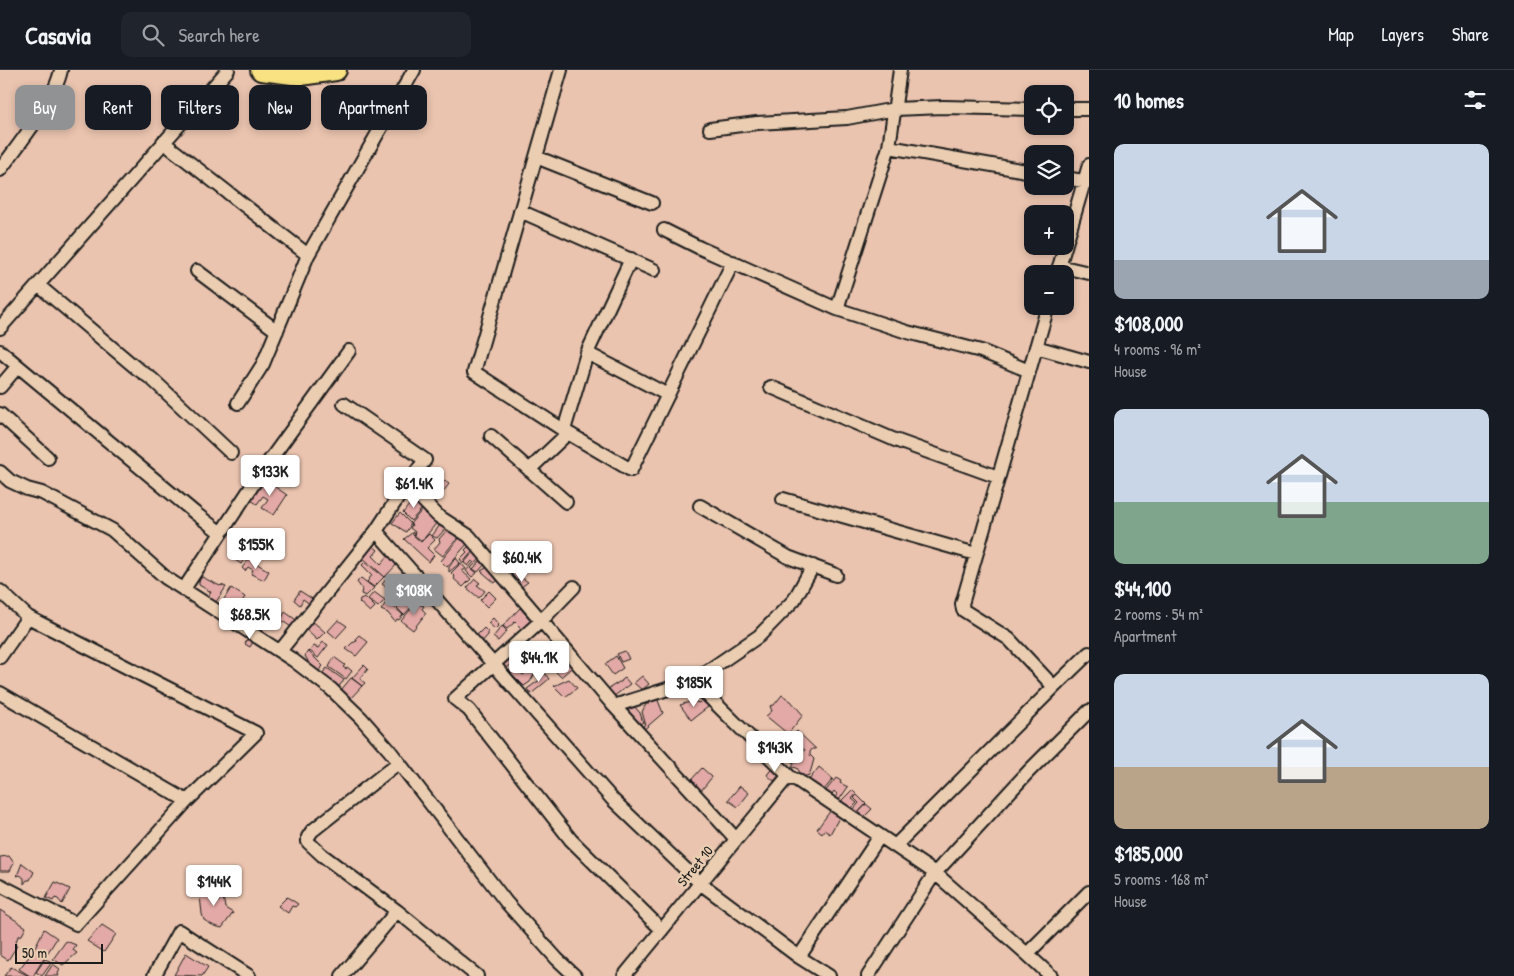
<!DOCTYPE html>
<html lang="en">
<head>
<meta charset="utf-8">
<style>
  :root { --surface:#171b24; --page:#20242c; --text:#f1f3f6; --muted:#9ea1a6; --line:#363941; --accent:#919294 }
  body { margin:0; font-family:"Patrick Hand",sans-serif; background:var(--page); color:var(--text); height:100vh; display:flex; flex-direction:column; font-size:19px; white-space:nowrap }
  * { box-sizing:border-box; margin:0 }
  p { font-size:16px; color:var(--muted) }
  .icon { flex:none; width:28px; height:28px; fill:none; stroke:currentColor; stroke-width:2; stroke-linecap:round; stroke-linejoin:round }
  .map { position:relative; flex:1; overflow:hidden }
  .details { display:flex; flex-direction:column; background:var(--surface); width:425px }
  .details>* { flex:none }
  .guide { position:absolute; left:15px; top:15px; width:475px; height:45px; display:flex; gap:10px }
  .buttons { position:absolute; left:1024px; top:15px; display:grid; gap:10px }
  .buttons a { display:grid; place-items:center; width:50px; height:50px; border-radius:10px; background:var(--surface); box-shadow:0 2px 8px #0003; font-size:25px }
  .scale { position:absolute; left:15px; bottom:12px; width:88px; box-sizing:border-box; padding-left:5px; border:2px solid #1c1c1c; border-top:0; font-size:14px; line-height:18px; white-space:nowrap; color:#1c1c1c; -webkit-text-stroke:4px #ebceb2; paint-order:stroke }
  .price { position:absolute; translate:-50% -42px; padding:0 11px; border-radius:5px; background:#fff; color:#222; font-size:16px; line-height:32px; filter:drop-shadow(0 1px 2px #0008) }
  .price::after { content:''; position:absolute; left:50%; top:30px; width:15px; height:11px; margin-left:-8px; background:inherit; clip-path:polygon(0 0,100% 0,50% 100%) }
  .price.selected { background:var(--accent); color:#fff }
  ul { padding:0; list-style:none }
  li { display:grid; align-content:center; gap:10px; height:265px; padding:0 25px }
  li span { display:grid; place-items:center; height:155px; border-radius:10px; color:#555 }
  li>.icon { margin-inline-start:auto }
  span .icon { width:90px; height:90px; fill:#fffc; stroke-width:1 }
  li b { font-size:21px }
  h2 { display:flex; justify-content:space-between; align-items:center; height:60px; padding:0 25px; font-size:21px }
  .pill { padding:0 18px; border-radius:10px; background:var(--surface); box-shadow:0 2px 8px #0003; font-size:18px; line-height:45px }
  .pill.selected { background:var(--accent); color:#fff }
  header { display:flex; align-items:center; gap:30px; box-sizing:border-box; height:70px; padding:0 25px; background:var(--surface); border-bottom:1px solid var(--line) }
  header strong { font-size:24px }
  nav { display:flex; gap:28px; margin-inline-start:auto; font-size:18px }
  .search { width:350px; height:45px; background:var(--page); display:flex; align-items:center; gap:12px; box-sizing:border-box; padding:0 18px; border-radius:10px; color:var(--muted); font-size:19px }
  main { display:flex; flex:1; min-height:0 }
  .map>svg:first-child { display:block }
</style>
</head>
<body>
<header>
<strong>Casavia</strong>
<div class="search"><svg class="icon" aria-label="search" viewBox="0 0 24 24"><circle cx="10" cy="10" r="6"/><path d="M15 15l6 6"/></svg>Search here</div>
<nav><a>Map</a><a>Layers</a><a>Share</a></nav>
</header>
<main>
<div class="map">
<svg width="1089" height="906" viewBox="0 0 1089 906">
  <rect width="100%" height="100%" fill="#eac4af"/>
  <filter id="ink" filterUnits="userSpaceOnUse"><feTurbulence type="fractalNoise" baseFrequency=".02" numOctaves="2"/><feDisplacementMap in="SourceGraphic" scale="10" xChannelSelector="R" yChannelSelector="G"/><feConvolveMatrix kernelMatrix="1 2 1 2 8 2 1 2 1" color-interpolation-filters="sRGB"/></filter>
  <g filter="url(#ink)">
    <!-- building -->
    <path fill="#e3a9a6" stroke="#1c1c1c" d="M427,397l5,3 -2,3 2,2 1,-3 4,1 -1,2 6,4v2l1,1 2,-1 4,3 -6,8 -18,-17 2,-3 -1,-2z
      M421,407l6,4 -10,16 -6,-7z
      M265,410l22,15 -13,20 -12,-7 6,-9 -5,-3 -6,8 -6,-4z
      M430,413l11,9 -11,14 -8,-14z
      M415,427l10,8 -14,16 -8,-8z
      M424,438l14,13 -16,20 -8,-6 1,-3 -5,-4 2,-3 -2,-1z
      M400,443l10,10v3l-4,6 -14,-9z
      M442,452l6,4 -11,12 -5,-2z
      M449,458l10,8 -16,20 -9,-7 6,-7 -1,-3z
      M265,460l6,3 -6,9 -5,-3z
      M413,462v3l8,7 8,-8 6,6 -8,8 7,7 -5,7 -25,-23z
      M275,464l9,6 -5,9 -9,-5z
      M461,466l7,7 -21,24 -6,-6z
      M471,474l4,4 -12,15 -3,-4 7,-7 -2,-2z
      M372,475l6,5 -5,6 8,8 9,-10 9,8 -14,15 -23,-20z
      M475,480l6,8 -10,10 6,5 -5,4 -6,-6 8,-9 -2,-1 -4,5 -4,-3z
      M240,481l7,4 -6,9 -6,-4z
      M456,488l4,5 -11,9v-5z
      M483,488l3,5 -8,9 -5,-3z
      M249,489l20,12 -5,9 -13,-6 2,-4 -5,-3 -3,4 -3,-3z
      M365,492l19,15 -10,10 -7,-5 5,-7 -10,-10z
      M461,493l5,6 -4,2 9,8 -8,8 -9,-8 1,-2 -4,-4z
      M487,493l13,14 -5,6 -14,-12 5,-3z
      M514,501l6,6 -4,6 -7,-6z
      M390,505l10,10v4l-8,9 -5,-3 1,-6 -6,-5z
      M202,507l18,9 1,-1 5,2 -10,15 -8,-5 3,-5 -12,-7v-4z
      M361,508l13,10 -8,8 -5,-2 1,-5 -5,-7z
      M522,508l6,4 -8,6 -3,-4z
      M403,509l5,4 8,-4 3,4 -13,14 -6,-4v-11z
      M475,509l5,4 -3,2 8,6 -6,7 -12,-10z
      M231,518l14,9 -10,16 -14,-9z
      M300,521l17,11 -3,5 -11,-8 -3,6 -6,-5z
      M489,521l7,7 -9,9 -7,-7z
      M374,522l11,8 -7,7 -10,-8z
      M407,526l9,6 -12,13 -7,-7z
      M365,527l10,10 -5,5 -11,-10 1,-3z
      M244,531l15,8 -10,16 -12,-7 6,-9 -3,-2z
      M387,531l16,14 -4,5 -2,-1 -2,3 -7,-9 -7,-3z
      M416,533l8,3 -2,3 4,4 -13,17 -12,-9z
      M520,538l13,15 -8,9 -10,-10 -8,7 -4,-3z
      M285,542l14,10 -5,7 -13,-9z
      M493,548l6,7 -4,4 -7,-6z
      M310,549l15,13 -8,8 -13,-12z
      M338,550l9,6 -11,12 -8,-7z
      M502,556l5,5 -9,10 -5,-4z
      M484,558l4,4v3l-7,8 -6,-6z
      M250,564l6,3 -6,10 -5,-3z
      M359,565l9,7 -12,14 -10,-7 6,-6 5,-2 -1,-3z
      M323,572l5,3 -10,13 -8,-7 4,-5 4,2z
      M517,576l6,6 -8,10 -6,-5z
      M536,578l5,6 -8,8 3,1 13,-13 5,6 -12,12v2l-5,4 -2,-1 -5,9 -6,4 -15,-15z
      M308,581l15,15 -8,9 -10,-9 3,-5 -3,-5z
      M625,581l4,8 -8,3 -4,-8z
      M574,585l5,6 -18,16 -5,-5z
      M616,586l7,12 -10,7 -8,-11z
      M334,587l11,8 -2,2 3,2 1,-2 5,4 -6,8 -17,-12z
      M506,587l6,7 -8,6 -4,-9z
      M364,595l4,4 -8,10 5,4 -3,3 -10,-8z
      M526,595l4,4 -7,6 -3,-3z
      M327,598l17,12 -7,9 -19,-11z
      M543,601l6,8 -18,15 -4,-5 14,-10 -2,-4z
      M642,606l7,8 -7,6 -8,-7z
      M351,608l11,8 -12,13 -9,-9z
      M625,608l5,6 -17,13 -5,-8 11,-7h2l1,-2z
      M569,609l8,9 -12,9 -11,-11z
      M782,625l9,6 12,14 -15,19 -22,-18 6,-5 -2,-5 4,-1z
      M652,627l5,1 6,15 -21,18 3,-9 -3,-10 4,-8h3z
      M704,627l4,10 -17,13 -11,-15 13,-4 6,2z
      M626,636l2,3 7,-2 5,6 3,9 -7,5 -14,-18z
      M797,661l19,18h-4l-2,3v3l4,4 -3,11 -2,5 -6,2 -6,-9 -5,-1 13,-17 -15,-11z
      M787,669l16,11 -10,13 -6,-6 -5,1 -6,-4z
      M775,694l7,8 -8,9 -7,-6z
      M819,697l14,12 -10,12 -14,-11z
      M702,698l10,9 -12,15 -6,-5 1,-5 -3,-3z
      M836,708l5,3 -1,2 8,4 -9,13 -3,-2 1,-4 -3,-3 -3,5 -7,-3z
      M740,716l9,7 -11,14 -10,-7z
      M852,720l4,4 -4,5 5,4 -6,6 -9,-6v-3z
      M857,725l9,9 -8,9 -5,-3 6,-7 -5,-5z
      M866,734l6,5 -8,8 -6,-4z
      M831,740l9,6 -10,18 -6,-4 -2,3 -5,-4z
      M9,786l5,7 -4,8h-10v-14z
      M22,793l12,9 -4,8h-3l-3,4v-6l-4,-3 -3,1z
      M213,811l7,13 -5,5 3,3 5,-6 2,12 8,5 -11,15 -8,-2 -10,-6 -2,-6 -2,-18 6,-10z
      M55,812l15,7 -8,15 -4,-5 -3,-1 -2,3 -7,-3z
      M287,827l11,7 -3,3 -3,-1 -4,7 -10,-7z
      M0,840l26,17 -4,8 -4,1 -3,9 2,1 -9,14 -8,-5z
      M102,855l14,9 -12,18 -17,-11z
      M44,859l13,9 -24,38h-3l-11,-7 13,-16z
      M66,871l10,4 -3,5 4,3 -14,12 -10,-6z
      M186,883l22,14 -6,9 -28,-1z
      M45,889l7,3 -10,14 -6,-4z
      M53,894l7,5 -2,5 1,2h-14z
      M11,897l18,9h-25z"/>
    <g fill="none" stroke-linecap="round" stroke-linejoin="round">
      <!-- street casing -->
      <g stroke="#1c1c1c" stroke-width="16">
        <path id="street" d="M561,0l-87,302 94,61 63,37 102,-208
          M900,0l-11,77 143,25
          M1065,39h24
          M710,59l47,-6 90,-5 48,-9 48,-2 89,2
          M163,72l145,113
          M536,87l116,46
          M0,100c19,-26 55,-70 61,-100
          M1065,108l24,4
          M520,141l134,59
          M664,160l36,18 137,61 52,-162
          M1059,196l30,7
          M197,201l80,60
          M1057,204l32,-109
          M38,215l97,82 17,12 79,74
          M1048,236l-86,298 1,6 46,29 45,48 -159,159 40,27 92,81 24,22
          M837,239l70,23 74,19 48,20
          M0,258l228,-258
          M1036,277l53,15
          M0,281l195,162 26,20
          M587,283l81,42
          M0,317l18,-21
          M771,317l124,53 103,37
          M238,333l25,-39 45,-109 106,-185
          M344,334l81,56 -18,24 31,32 31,20 145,170 79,-25 66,-45 35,-36 19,-34
          M0,344l48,44
          M564,360l23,-77 44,-94
          M491,366l75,66
          M529,400l39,-37
          M0,402l10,9 17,8 15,4 70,37 54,48 127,82 38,29 30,29 29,33 116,151 51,57 18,17
          M407,414l-31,47 237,269 87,83 99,74 81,-121
          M783,429l193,55
          M700,436l88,51 48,18
          M574,517l-33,34 -86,78 14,11 102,130 91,90
          M184,519l78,-118 87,-120
          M0,521l28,26 228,116 -69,68 -111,123 -76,-39
          M280,581l96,-120
          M0,587l28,-40
          M693,611l98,97 6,2 98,66
          M1054,617l35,-34
          M0,623l187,108
          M614,636l122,133
          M398,693l-86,68 -4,6v5l14,13 75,56 80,65
          M1027,884l62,-62
          M799,887l30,19
          M154,906l25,-45 70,45
          M342,906l55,-65
          M624,906l161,-196 6,-2
          M868,906l67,-103 94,-102 60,-60"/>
      </g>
      <!-- primary casing -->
      <g stroke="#1c1c1c" stroke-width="24">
        <path id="primary" d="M261,0l39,5 36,-5"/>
      </g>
      <!-- street -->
      <use href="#street" stroke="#ebceb2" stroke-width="12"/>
      <!-- primary -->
      <use href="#primary" stroke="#f8e281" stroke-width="20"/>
    </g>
  </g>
  <g text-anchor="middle" stroke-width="5" stroke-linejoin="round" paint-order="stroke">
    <!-- street labels -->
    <g font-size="14" fill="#1c1c1c" stroke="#ebceb2">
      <text transform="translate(695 796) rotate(-51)" y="5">Street 10</text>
    </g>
  </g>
</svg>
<div class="buttons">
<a><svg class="icon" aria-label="locate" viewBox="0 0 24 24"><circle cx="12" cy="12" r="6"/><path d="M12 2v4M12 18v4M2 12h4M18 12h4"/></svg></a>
<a><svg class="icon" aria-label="layers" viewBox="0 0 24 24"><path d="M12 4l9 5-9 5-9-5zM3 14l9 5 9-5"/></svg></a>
<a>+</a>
<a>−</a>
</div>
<div class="scale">50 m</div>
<b class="price" style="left:270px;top:427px">$133K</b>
<b class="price" style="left:414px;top:439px">$61.4K</b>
<b class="price" style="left:256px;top:500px">$155K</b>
<b class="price" style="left:522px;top:513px">$60.4K</b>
<b class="price selected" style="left:414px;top:546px">$108K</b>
<b class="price" style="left:250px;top:570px">$68.5K</b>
<b class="price" style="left:539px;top:613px">$44.1K</b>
<b class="price" style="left:694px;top:638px">$185K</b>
<b class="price" style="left:775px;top:703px">$143K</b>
<b class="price" style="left:214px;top:837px">$144K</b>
<div class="guide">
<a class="pill selected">Buy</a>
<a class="pill">Rent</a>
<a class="pill">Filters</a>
<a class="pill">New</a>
<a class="pill">Apartment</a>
</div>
</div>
<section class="details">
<h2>10 homes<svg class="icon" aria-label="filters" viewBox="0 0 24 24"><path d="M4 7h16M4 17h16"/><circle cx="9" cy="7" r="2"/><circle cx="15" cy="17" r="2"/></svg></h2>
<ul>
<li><span style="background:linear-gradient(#c9d6e8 75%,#9aa5b1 0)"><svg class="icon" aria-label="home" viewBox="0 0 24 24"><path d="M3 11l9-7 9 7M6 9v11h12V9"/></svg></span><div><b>$108,000</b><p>4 rooms · 96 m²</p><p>House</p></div></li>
<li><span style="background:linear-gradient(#c9d6e8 60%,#7fa58c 0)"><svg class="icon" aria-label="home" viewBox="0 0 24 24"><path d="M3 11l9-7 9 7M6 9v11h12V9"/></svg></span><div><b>$44,100</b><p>2 rooms · 54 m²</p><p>Apartment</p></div></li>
<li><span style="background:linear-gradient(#c9d6e8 60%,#b9a48a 0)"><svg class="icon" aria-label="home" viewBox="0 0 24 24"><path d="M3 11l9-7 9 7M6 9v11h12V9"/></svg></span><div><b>$185,000</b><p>5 rooms · 168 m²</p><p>House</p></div></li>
</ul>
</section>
</main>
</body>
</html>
